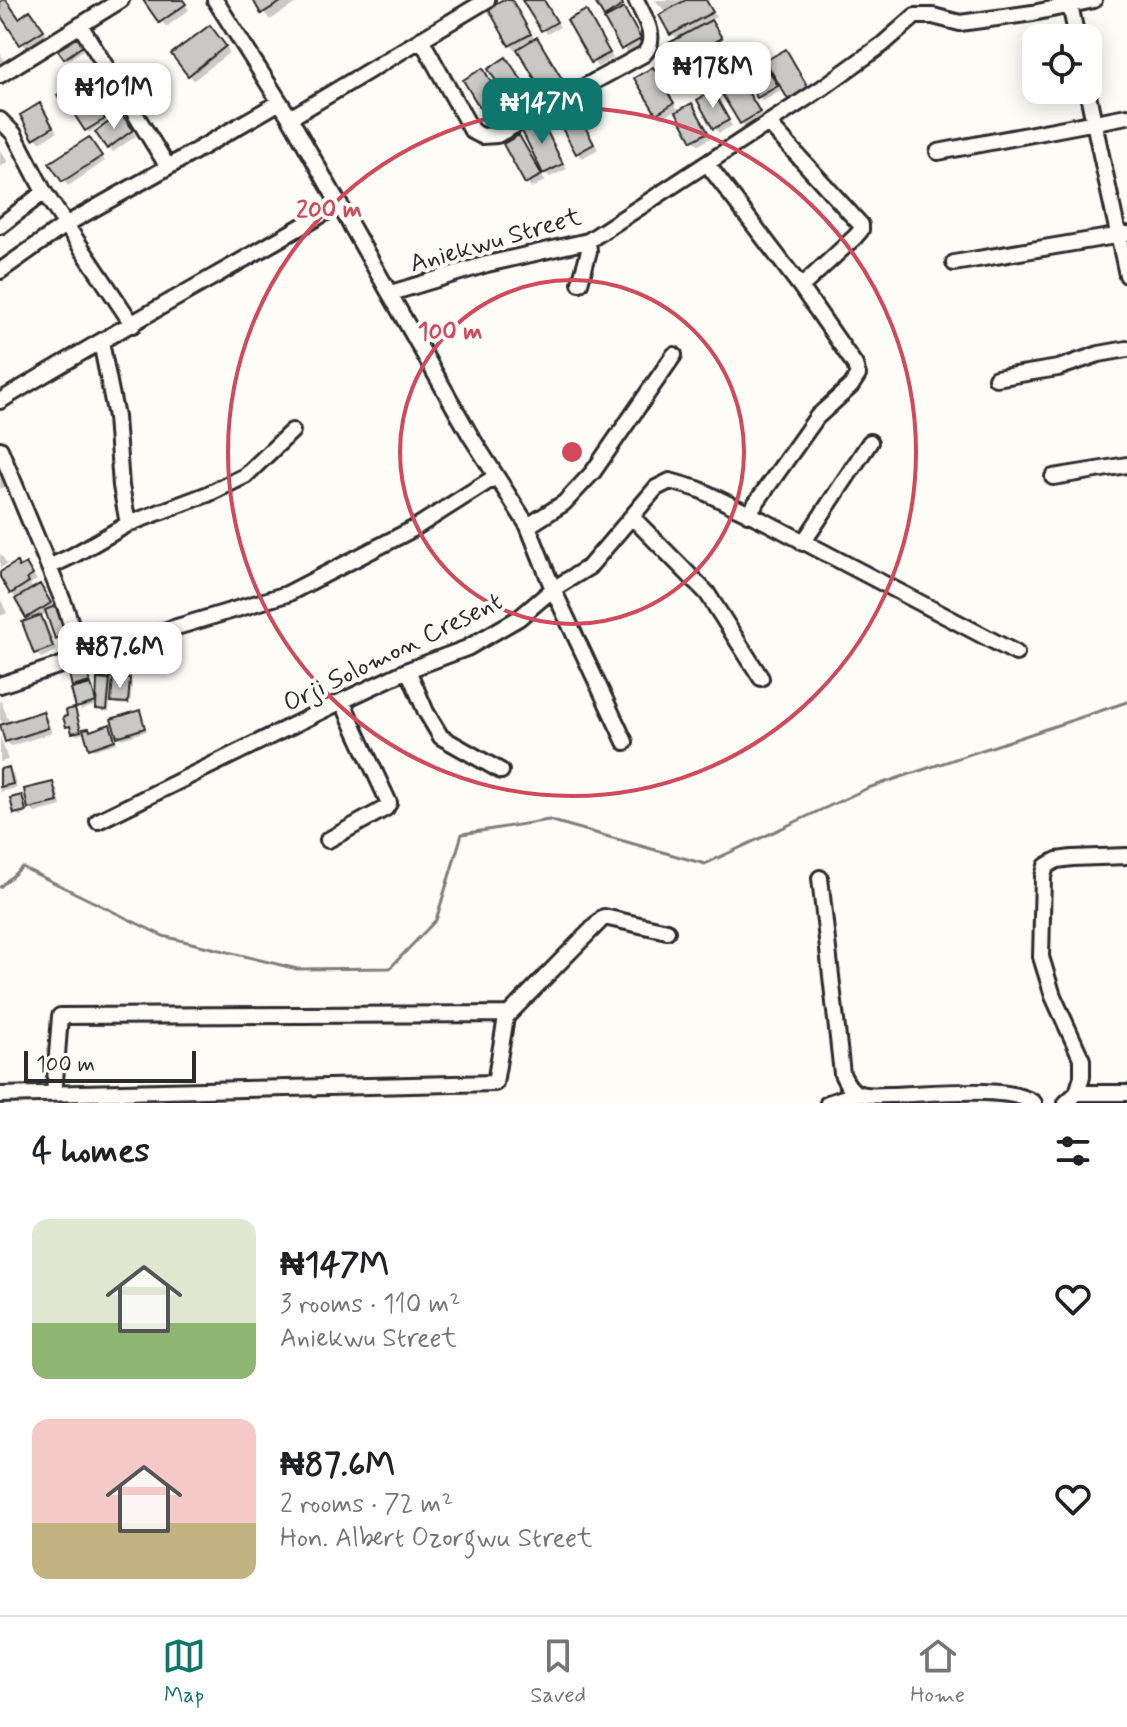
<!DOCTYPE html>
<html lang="en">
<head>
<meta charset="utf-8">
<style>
  :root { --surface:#fff; --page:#f6f6f6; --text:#202124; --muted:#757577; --line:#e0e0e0; --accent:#0f766e }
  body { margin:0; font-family:Mynerve,sans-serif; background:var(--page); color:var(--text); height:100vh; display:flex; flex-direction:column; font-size:30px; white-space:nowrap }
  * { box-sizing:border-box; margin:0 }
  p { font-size:26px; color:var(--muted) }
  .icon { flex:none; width:44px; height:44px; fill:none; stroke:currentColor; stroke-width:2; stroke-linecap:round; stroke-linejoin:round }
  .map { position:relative; height:1103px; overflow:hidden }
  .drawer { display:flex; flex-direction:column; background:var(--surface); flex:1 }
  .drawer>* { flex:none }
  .fabs { position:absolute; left:1022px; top:24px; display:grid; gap:16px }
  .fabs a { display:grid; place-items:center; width:80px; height:80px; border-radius:16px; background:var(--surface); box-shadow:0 4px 20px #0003; font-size:40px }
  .scale { position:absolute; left:24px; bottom:20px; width:172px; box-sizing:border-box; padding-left:8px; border:4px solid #2b2b2b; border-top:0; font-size:22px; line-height:28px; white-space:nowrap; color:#2b2b2b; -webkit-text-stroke:6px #fdfcf7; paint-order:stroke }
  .price { position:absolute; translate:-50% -68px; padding:0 18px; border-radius:16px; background:#fff; color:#222; font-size:26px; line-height:52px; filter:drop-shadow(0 2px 4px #0008) }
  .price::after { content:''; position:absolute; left:50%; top:48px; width:24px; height:18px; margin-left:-12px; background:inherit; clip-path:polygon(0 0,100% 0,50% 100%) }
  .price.on { background:var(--accent); color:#fff }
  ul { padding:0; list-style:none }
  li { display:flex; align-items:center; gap:24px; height:200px; padding:0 32px }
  li span { display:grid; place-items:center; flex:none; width:224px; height:160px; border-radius:16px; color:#555 }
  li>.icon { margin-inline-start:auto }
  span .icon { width:96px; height:96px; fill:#fffc; stroke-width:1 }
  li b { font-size:34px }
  h2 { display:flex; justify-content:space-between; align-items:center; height:96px; padding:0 32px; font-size:34px }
  .dock { display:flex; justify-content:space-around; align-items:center; height:112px; border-top:2px solid var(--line); background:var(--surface); font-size:22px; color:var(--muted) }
  .dock a { display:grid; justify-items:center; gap:4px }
  .dock .on { color:var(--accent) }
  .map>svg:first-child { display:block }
</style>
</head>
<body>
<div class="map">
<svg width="1127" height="1103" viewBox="0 0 1127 1103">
  <rect width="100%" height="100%" fill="#fdfcf7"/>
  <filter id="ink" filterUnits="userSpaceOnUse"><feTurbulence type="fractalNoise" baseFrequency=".0125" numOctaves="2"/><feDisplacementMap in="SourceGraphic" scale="16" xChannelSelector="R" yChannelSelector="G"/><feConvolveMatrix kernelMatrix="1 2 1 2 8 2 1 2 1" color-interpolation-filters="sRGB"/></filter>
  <g filter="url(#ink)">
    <!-- shadow -->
    <path fill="#0003" d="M147,0h35l7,10 -23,17z
      M255,0h46l-31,20z
      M506,0l8,3 21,37 6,4 24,40 -16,11 -31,-47 -3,2 -4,-5z
      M524,0h20l16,27 -13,7z
      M596,0h25l6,10 -2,2 19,33 -16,9z
      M655,0h52l9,17 -7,4 14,24 -14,8 2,3 12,-7 15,23 -32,18 -17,-26 -3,2 -5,-5 -2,-21 -7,-7 -6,-20z
      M0,5l19,15 16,-2 12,17 -20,14 -27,-38z
      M585,12l28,46 -16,9 -27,-46z
      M214,32l16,20 -36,28 -5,-5z
      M78,39l7,10 -17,11 -2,-2z
      M786,51l27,43 -18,11 -11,-16 -21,12 -5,-5 7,-29 10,10z
      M0,53l7,13 -7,4z
      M511,64l25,38 -15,10 -5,-5z
      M653,69l25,40 -16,9 -5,-5z
      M483,71l28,46 -16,10 -5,-5z
      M92,76l12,16 -13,8 15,22 -17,11 -15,-22 -2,1 -5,-5z
      M739,80l25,38 -18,10 -24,-38z
      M713,93l19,33 -13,7 -5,-5z
      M692,106l20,31 -13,8 -5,-5z
      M44,111l13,21 -17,10 -5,-5z
      M575,111l23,38 -16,9 -5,-5z
      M125,121l11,15 -23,16 -4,-4z
      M540,121l27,48 -17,8 -5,-4z
      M519,137l26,44 -14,7 -26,-44z
      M93,144l12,17 -37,25 -4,-5z
      M0,150l8,12 -8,5z
      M0,471l7,15 -7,3z
      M0,553l7,11 -7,4z
      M26,565l11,15 -7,4 3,6 7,-4 4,5 28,45 -13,4 -11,-28 -8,5 6,5 11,29 -16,7 -5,-5 -5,-33 -19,-27 8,-25z
      M0,598l7,15 -7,3z
      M110,670v9l-5,-1 9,10 15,-8 3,3 -2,22 -14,-1 -6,-5 -1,13 -8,-1 -3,-3 7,-26 -5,-5z
      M86,672l12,33 -17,5 -3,-3v-18l-4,-3z
      M0,699l10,25 32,-10 5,4 5,15 -41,13 -5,-5 -1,-16 -5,-5z
      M74,710l8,22 6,-2 3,2 19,-6 8,9 21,-23 8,19 -25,8 -9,-9 4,13 -23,7 -8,-17 -9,2 -9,-9z
      M0,736l8,24 -8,2z
      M8,769l5,5 4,14 -17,4v-21z
      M52,784l5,5 4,17 -26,7 -5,-5z
      M21,798l6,16 -8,2 -3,-3z"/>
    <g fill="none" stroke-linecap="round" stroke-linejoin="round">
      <!-- stream -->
      <path stroke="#7e7d7b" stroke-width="3" d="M0,887l22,-20 141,69 134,33 93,-1 46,-48 26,-86 87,-14 156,44 163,-76 259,-86"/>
    </g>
    <!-- building -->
    <path fill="#c9c8c4" stroke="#2b2b2b" stroke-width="2" d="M3,0h3l13,18 11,-8 14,20 -24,15 -20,-30v-13z
      M143,0h40l3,4 -27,19z
      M253,0h31l-23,14z
      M502,0h10l19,34 -22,12 -21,-38z
      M522,0h22l13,22 -16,9z
      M594,0h27l2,5 -19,12z
      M686,0h20l7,12 -43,23 -11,-20z
      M624,8l17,31 -20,11 -17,-31z
      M586,10l24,43 -19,10 -24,-43z
      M711,20l11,18 -42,24 -11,-19z
      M210,25l16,21 -38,30 -17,-22z
      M76,34l8,11 -20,14 -8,-11z
      M537,37l25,42 -20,12 -25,-42z
      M723,47l11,20 -35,19 -11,-20z
      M786,49l23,40 -20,12 -24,-40z
      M506,57l27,40 -18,12 -27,-40z
      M765,64l13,22 -21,12 -13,-22z
      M653,67l21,36 -18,11 -22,-36z
      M483,68l25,44 -19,11 -26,-43z
      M92,74l8,13 -34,22 -9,-14z
      M739,77l21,35 -20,12 -21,-35z
      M713,91l16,29 -16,9 -16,-29z
      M92,98l13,21 -20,12 -13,-20z
      M40,103l13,24 -20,12 -13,-24z
      M692,103l16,29 -16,9 -16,-29z
      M576,109l18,35 -18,10 -19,-35z
      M121,113l12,17 -26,19 -12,-17z
      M541,119l22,45 -20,10 -22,-45z
      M519,135l23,40 -17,9 -22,-40z
      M89,137l13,19 -40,26 -13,-19z
      M17,562l2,5 7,-4 7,12 -6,4 2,3 -19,12 -10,-17v-5z
      M40,584l11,19 -25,15 -11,-19z
      M60,604l10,29 -15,6 -10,-29z
      M41,615l12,32 -19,7 -12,-32z
      M99,667l12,1 -1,11 -12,-1z
      M86,670l4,12 -18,5 -3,-13z
      M113,677l17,1 -2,25 -17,-1z
      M97,679l13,1 -3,30 -11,-1z
      M91,684l5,18 -20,6 -5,-19z
      M75,708l6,23 -9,2 -2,-7 -4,1 -3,-10 4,-1 -1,-6z
      M140,710l5,18 -28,9 -6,-18z
      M43,711l5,17 -43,14 -5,-17z
      M110,724l5,16 -26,9 -6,-20 6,-1 1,3z
      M9,767l4,17 -13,3v-18z
      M53,782l5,20 -30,7 -4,-20z
      M22,795l4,16 -12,3 -4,-16z"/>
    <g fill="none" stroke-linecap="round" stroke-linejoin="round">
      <!-- minor casing -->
      <g stroke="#2b2b2b" stroke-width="20">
        <path id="minor" d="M215,0l75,118 180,317 58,91 25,63 72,153
          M1069,0l8,38
          M421,39l51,92 10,5 15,-1 147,-81c15,-16 0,-37 -8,-54
          M0,75l121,-75
          M1087,90l40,185
          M290,118l197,-118
          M0,120l14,14 30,58 89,133
          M768,123l93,102v5l-6,7 -54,50
          M938,152l189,-36
          M708,165l93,122 54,78 3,10 -7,11 -34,31 -69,97
          M168,167l112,-65
          M0,226l44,-34
          M954,263l173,-29
          M0,271l65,-46 103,-58 -88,-142
          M580,283l9,-32 -1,-10
          M391,293l96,-29 101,-23 234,-153 61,-44 32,-28h18l27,7 73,-10 61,-13
          M101,342l15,75 5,69 7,38 80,-30 37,-18 47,-45
          M996,378l62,-10 41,-14 28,-5
          M0,401c112,-68 227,-131 340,-197
          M0,449l65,157 17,51
          M1053,477l74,-12
          M633,518l74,75 54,85
          M528,526l36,-23 29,-31 81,-117
          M803,543l67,-101
          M49,567l25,-12 54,-31
          M408,670l18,42 15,25 60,34
          M0,685l170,-56 117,-35 126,-65 82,-52
          M98,821l244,-120 66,-31 59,-22 52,-30 34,-29 36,-22 67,-79 14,-7 28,8 70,34 248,130
          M328,840l58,-32 3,-5 -47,-102
          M820,878l22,196c4,8 7,15 15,19 9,4 21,2 31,2 32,0 122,-11 146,8
          M1077,1093h50
          M54,1094l6,-78 448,-2
          M0,1095l495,-12 11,-66 98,-100 63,14
          M828,1103l30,-10
          M1066,1103l11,-10 5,-16v-17l-29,-64 -12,-39 2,-80 3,-11 11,-6 15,-2 55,-2"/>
      </g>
      <!-- minor -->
      <use href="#minor" stroke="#fdfcf7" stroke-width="14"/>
    </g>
  </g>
  <!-- distance rings -->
  <g fill="none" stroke="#d1495b" stroke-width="4">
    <circle cx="572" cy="452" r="172"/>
    <circle cx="572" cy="452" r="344"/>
  </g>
  <g text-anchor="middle" stroke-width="8" stroke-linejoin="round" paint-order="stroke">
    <!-- street labels -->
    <g font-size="26" fill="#2b2b2b" stroke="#fdfcf7">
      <text transform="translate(495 239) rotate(-16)" y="9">Aniekwu Street</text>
      <text transform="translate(392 651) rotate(-26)" y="9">Orji Solomon Cresent</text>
    </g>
  </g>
  <circle cx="572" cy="452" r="12" fill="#d1495b" stroke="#fdfcf7" stroke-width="4"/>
  <g font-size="24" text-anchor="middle" font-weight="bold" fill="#d1495b" stroke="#fdfcf7" stroke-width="8" stroke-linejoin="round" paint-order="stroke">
    <text x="329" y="217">200 m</text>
    <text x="450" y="339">100 m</text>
  </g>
</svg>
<div class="fabs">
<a><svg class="icon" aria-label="locate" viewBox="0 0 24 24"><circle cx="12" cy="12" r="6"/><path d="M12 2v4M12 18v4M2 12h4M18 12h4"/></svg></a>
</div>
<div class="scale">100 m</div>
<b class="price" style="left:713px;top:110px">₦178M</b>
<b class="price" style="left:114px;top:131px">₦101M</b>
<b class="price on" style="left:542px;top:146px">₦147M</b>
<b class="price" style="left:120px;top:690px">₦87.6M</b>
</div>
<section class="drawer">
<h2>4 homes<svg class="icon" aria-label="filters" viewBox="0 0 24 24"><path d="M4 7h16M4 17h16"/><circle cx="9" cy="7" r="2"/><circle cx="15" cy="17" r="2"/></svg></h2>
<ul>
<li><span style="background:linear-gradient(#dfe7d0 65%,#8fb573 0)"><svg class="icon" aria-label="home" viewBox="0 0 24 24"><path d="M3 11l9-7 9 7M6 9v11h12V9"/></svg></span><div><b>₦147M</b><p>3 rooms · 110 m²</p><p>Aniekwu Street</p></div><svg class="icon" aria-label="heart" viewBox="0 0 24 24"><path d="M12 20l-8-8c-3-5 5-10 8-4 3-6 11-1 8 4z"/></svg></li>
<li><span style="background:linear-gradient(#f6c9c9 65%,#c2b280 0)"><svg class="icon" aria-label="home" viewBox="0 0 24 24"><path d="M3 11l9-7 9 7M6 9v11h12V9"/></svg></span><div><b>₦87.6M</b><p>2 rooms · 72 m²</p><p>Hon. Albert Ozorgwu Street</p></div><svg class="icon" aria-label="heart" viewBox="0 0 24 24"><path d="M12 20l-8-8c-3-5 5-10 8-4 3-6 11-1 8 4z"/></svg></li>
</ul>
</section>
<nav class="dock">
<a class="on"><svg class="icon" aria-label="map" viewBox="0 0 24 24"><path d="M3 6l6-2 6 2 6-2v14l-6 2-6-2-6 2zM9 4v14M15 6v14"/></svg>Map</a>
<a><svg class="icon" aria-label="saved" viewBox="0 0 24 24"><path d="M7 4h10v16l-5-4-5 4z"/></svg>Saved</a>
<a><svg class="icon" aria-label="home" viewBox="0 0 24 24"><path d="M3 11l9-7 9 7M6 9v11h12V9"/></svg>Home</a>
</nav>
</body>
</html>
